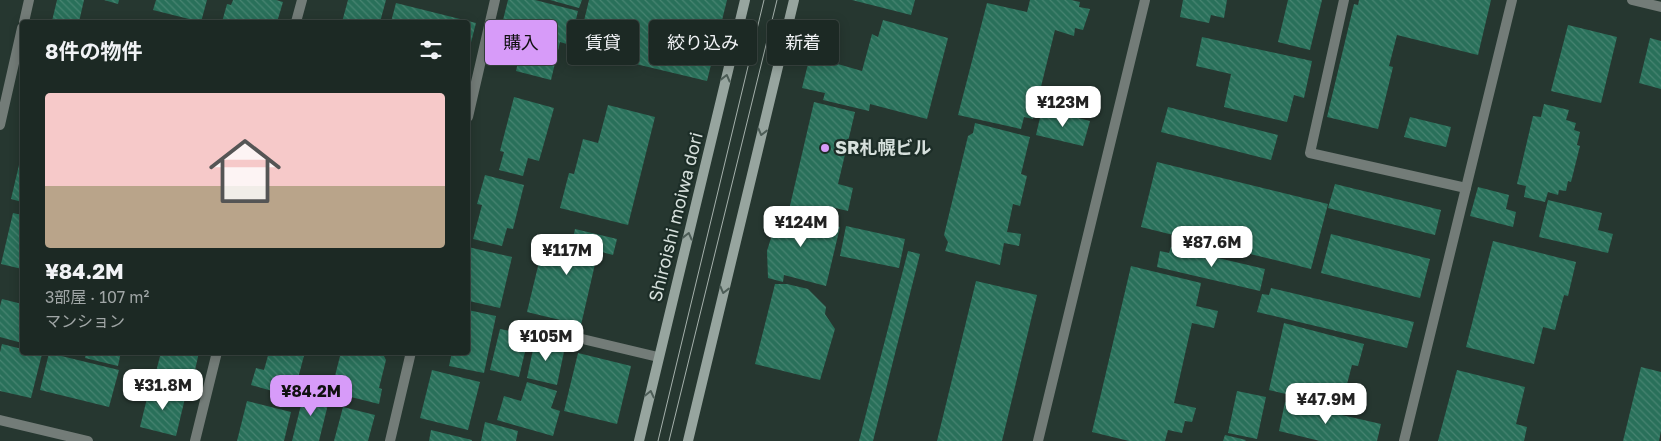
<!DOCTYPE html>
<html lang="ja">
<head>
<meta charset="utf-8">
<style>
  :root { --surface:#1c2924; --page:#25312c; --text:#f1f3f6; --muted:#a0a6a6; --line:#3a4541; --accent:#d79bf9 }
  body { margin:0; font-family:"Golos Text","Noto Sans JP",sans-serif; background:var(--page); color:var(--text); height:100vh; display:flex; flex-direction:column; font-size:19px; white-space:nowrap }
  * { box-sizing:border-box; margin:0 }
  p { font-size:16px; color:var(--muted) }
  .icon { flex:none; width:28px; height:28px; fill:none; stroke:currentColor; stroke-width:2; stroke-linecap:round; stroke-linejoin:round }
  .map { position:relative; flex:1; overflow:hidden }
  .sheet { position:absolute; left:20px; top:20px; width:450px; height:335px; display:flex; flex-direction:column; background:var(--surface); border-radius:5px; box-shadow:0 2px 12px #0003,0 0 0 1px var(--line) }
  .sheet>* { flex:none }
  .hud { position:absolute; left:485px; top:20px; width:475px; height:45px; display:flex; gap:10px }
  .price { position:absolute; translate:-50% -42px; padding:0 11px; border-radius:10px; background:#fff; color:#222; font-size:16px; line-height:32px; filter:drop-shadow(0 1px 2px #0008) }
  .price::after { content:''; position:absolute; left:50%; top:30px; width:15px; height:11px; margin-left:-8px; background:inherit; clip-path:polygon(0 0,100% 0,50% 100%) }
  .price.selected { background:var(--accent); color:#111 }
  ul { padding:0; list-style:none }
  li { display:grid; align-content:center; gap:10px; height:265px; padding:0 25px }
  li span { display:grid; place-items:center; height:155px; border-radius:5px; color:#555 }
  li>.icon { margin-inline-start:auto }
  span .icon { width:90px; height:90px; fill:#fffc; stroke-width:1 }
  li b { font-size:21px }
  h2 { display:flex; justify-content:space-between; align-items:center; height:60px; padding:0 25px; font-size:21px }
  .tag { padding:0 18px; border-radius:5px; background:var(--surface); box-shadow:0 2px 12px #0003,0 0 0 1px var(--line); font-size:18px; line-height:45px }
  .tag.selected { background:var(--accent); color:#111 }
  .map>svg:first-child { display:block }
</style>
</head>
<body>
<div class="map">
<svg width="1661" height="441" viewBox="0 0 1661 441">
  <defs>
    <pattern id="building-back-hatch" width="6" height="6" patternUnits="userSpaceOnUse" patternTransform="scale(1.25)"><rect width="6" height="6" fill="#29705a"/><path d="M-1 5l2 2M0 0l6 6M5-1l2 2" fill="none" stroke="#478471"/></pattern>
  </defs>
  <rect width="100%" height="100%" fill="#263730"/>
  <!-- building -->
  <path fill="url(#building-back-hatch)" d="M57,0h27l-5,22 -27,-1z
    M104,0h15l-1,4z
    M156,0h51l-6,22 -48,-12z
    M233,0h43l7,2 -6,20h-55l5,-18 4,1z
    M348,0h38l-6,22h-38z
    M508,0h27l43,11 -8,34 -10,-3 -9,38 -35,-9 6,-27 -14,-3 3,-11 -10,-2z
    M550,0h32l-3,8z
    M589,0h138l-20,81 -130,-31z
    M852,0h63l-4,15z
    M1030,0h41l9,2 -1,5 11,2 -7,21 -8,-2 -1,8 -19,-6 -22,89 -9,-2 -3,12 -63,-14 29,-112 40,9z
    M1183,0h44l-3,18 -13,-3 -2,8 -29,-6z
    M1288,0h34l-12,50 -32,-8z
    M1359,0h132l-13,55 -81,-20 -8,31 4,1 -15,62 -51,-12 27,-113 4,1z
    M396,3l80,20 -8,31v-32h-77z
    M883,20l65,18 -21,81 -57,-15 -1,7 -46,-11 2,-7 -23,-5 8,-32 52,15 10,-37 6,3z
    M1568,25l49,12 -16,66 -50,-12z
    M1202,37l110,24 -8,37 -10,-3 -7,27 -63,-15 7,-33 -35,-8z
    M1650,38l11,3v48l-22,-6z
    M514,97l40,11 -15,53 -11,-3 -5,18 -24,-6 5,-18 -4,-1z
    M814,102l41,10 -17,72 15,4 -5,23 -21,-5 -3,12 -35,-8z
    M1544,104l25,6 -3,10 10,3 -2,7 6,2 -3,13 3,1 -9,36 -3,-1 -2,10 -7,-1 -1,5 -10,-3 -3,10 -21,-5 2,-11 -9,-2 16,-68 8,1z
    M608,105l47,12 -27,108 -68,-17 9,-35 5,1 9,-35 15,4z
    M1168,107l110,28 -7,25 -110,-28z
    M1042,109l48,12 -7,25 -47,-11z
    M1410,117l41,10 -5,20 -42,-10z
    M975,123l55,14 -9,37 6,2 -7,30 -7,-2 -6,28 14,2 -2,12 -15,-3 -4,22 -55,-14 3,-9 -4,-7 24,-99 5,-3z
    M1157,162l171,42 -17,65 -170,-42z
    M19,165l3,1v36l-11,-3z
    M485,175l39,10 -11,44 -6,-1 -5,18 -29,-7 9,-34 -5,-1z
    M1335,184l106,26 -6,25 -107,-27z
    M1478,187l31,8 -3,14 10,3 -3,15 -43,-11z
    M1548,200l54,13 -4,17 15,4 -5,19 -69,-16z
    M771,210l69,17 -14,59 -42,-11 -1,7 -15,-4 -1,-27 7,-23 -7,-1z
    M13,213l9,2v54l-21,-5z
    M846,226l59,13 -6,29 -59,-12z
    M575,229l42,10 -4,16 -15,-4 -17,74 -54,-13 18,-75 27,6z
    M1331,234l99,25 -10,39 -99,-25z
    M1493,241l83,21 -8,34 -4,-1 -9,35 -12,-3 -9,37 -68,-17z
    M468,247l44,10 -12,51 -31,-7 -1,3z
    M1171,247l94,22 -5,22 -103,-24 3,-16 9,2z
    M908,251l12,3 -47,187h-14z
    M1131,266l70,17 -5,23 22,5 -4,17 -22,-5 -18,80 22,5 -4,14 -7,-1 -3,12 -14,-3 -3,11h-36l-37,-9z
    M976,281l61,14 -35,146h-65z
    M775,284h12l21,5 18,18 -1,7 10,15 -15,51 -65,-16z
    M1271,288l143,34 -7,26 -150,-36 5,-18 7,1z
    M2,299l20,5v39l-22,-6v-31z
    M468,310l28,6 -12,57 -35,-7 3,-14h16z
    M1284,323l80,21 -6,22 -6,-1 -11,42 -72,-17z
    M500,329l29,6 -10,42 -29,-7z
    M535,340l30,7 -8,38 -30,-7z
    M2,344l20,5v3l20,2 -11,44 -31,-7v-39z
    M86,352h35l-3,14 -33,-8z
    M161,352h38l-9,41 -37,-9z
    M269,352h36l-12,45 -42,-12 5,-17 8,2z
    M341,352l42,2 3,6 -7,28 3,1 -3,15 -48,-12z
    M49,353l70,17 -10,37 -69,-17z
    M578,353l53,13 -14,58 -53,-13z
    M1641,367l20,5v59l-2,10h-36z
    M432,370l48,12 -12,48 -48,-12z
    M1457,370l68,17 -9,37 11,3 -3,14h-86z
    M527,382l30,9 -6,17 9,3 -7,25 -56,-16 7,-24 17,5z
    M150,386l36,8 -10,42 -36,-9z
    M305,389l25,7 -11,45h-27z
    M1237,391l29,6 -9,42 -29,-6z
    M247,401l44,11 -7,29h-47z
    M1285,402l96,22 -4,17h-57l-41,-10z
    M343,407l32,8 -7,26h-34z
    M485,422l33,9 -2,10h-35z
    M431,430l41,10v1h-43z
    M1225,435l21,5 -1,1h-22z"/>
  <g fill="none" stroke-linecap="round" stroke-linejoin="round">
    <!-- service -->
    <path stroke="#737c78" stroke-width="10" d="M1344,0l-34,153 156,35"/>
    <!-- minor -->
    <path stroke="#737c78" stroke-width="10" d="M1632,0l29,7
      M24,22l5,-22
      M296,22l6,-22
      M468,117l27,-117
      M0,125l22,-97
      M536,328l122,29
      M0,420l88,21
      M195,441l22,-89
      M390,441l21,-89
      M1038,441l107,-441
      M1404,441l108,-441"/>
    <!-- secondary -->
    <path stroke="#97a59f" stroke-width="10" d="M639,441l106,-441
      M688,441l106,-441"/>
    <!-- tram -->
    <path stroke="#a5b1ac" stroke-width="1" d="M658,441l106,-441
      M669,441l108,-441"/>
  </g>
  <!-- one-way arrows -->
  <defs><path id="oneway-chevron" d="M-2-3.5L2.5 0L-2 3.5" fill="none" stroke-width="1.6" stroke-linecap="round" stroke-linejoin="round" transform="scale(1.25)"/></defs>
  <g stroke="#4d5d57">
    <use href="#oneway-chevron" transform="translate(726 78) rotate(-76)"/>
    <use href="#oneway-chevron" transform="translate(762 132) rotate(104)"/>
    <use href="#oneway-chevron" transform="translate(688 236) rotate(-76)"/>
    <use href="#oneway-chevron" transform="translate(724 290) rotate(104)"/>
    <use href="#oneway-chevron" transform="translate(650 394) rotate(-77)"/>
  </g>
  <!-- markers -->
  <circle fill="#d79bf9" stroke="#1c2d27" stroke-width="2" cx="825" cy="148" r="5"/>
  <g text-anchor="middle" stroke-width="4.5" stroke-linejoin="round" paint-order="stroke">
    <!-- poi labels -->
    <g font-size="18" font-weight="bold" fill="#d7e1dd" stroke="#1c2d27" text-anchor="start">
      <text x="835" y="154">SR札幌ビル</text>
    </g>
    <!-- street labels -->
    <g font-size="18" fill="#d7e1dd" stroke="#1c2d27">
      <text transform="translate(676 217) rotate(-76)" y="6">Shiroishi moiwa dori</text>
    </g>
  </g>
</svg>
<b class="price" style="left:1063px;top:128px">¥123M</b>
<b class="price" style="left:801px;top:248px">¥124M</b>
<b class="price" style="left:1212px;top:268px">¥87.6M</b>
<b class="price" style="left:567px;top:276px">¥117M</b>
<b class="price" style="left:546px;top:362px">¥105M</b>
<b class="price" style="left:163px;top:411px">¥31.8M</b>
<b class="price selected" style="left:311px;top:417px">¥84.2M</b>
<b class="price" style="left:1326px;top:425px">¥47.9M</b>
<div class="hud">
<a class="tag selected">購入</a>
<a class="tag">賃貸</a>
<a class="tag">絞り込み</a>
<a class="tag">新着</a>
</div>
<section class="sheet">
<h2>8件の物件<svg class="icon" aria-label="filters" viewBox="0 0 24 24"><path d="M4 7h16M4 17h16"/><circle cx="9" cy="7" r="2"/><circle cx="15" cy="17" r="2"/></svg></h2>
<ul>
<li><span style="background:linear-gradient(#f6c9c9 60%,#b9a48a 0)"><svg class="icon" aria-label="home" viewBox="0 0 24 24"><path d="M3 11l9-7 9 7M6 9v11h12V9"/></svg></span><div><b>¥84.2M</b><p>3部屋 · 107 m²</p><p>マンション</p></div></li>
</ul>
</section>
</div>
</body>
</html>
